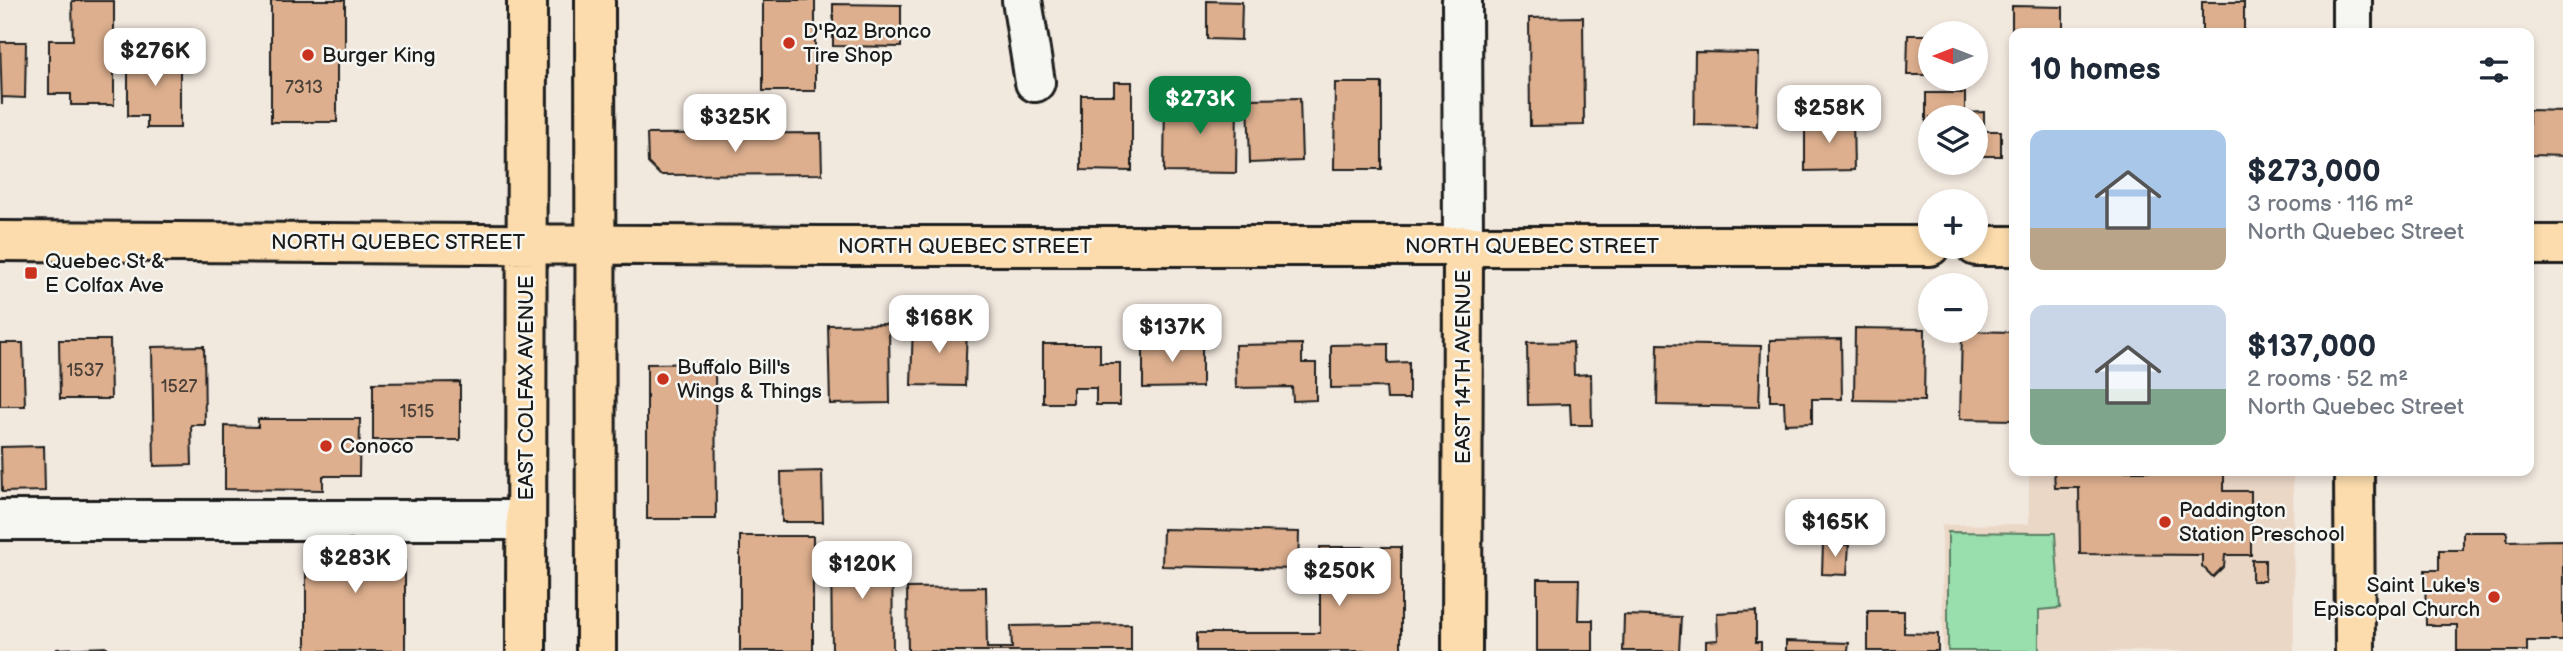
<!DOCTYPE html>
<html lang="en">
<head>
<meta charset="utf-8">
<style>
  :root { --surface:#fff; --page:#f6f6f7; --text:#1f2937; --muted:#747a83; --accent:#0b8043 }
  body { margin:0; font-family:"Balsamiq Sans",sans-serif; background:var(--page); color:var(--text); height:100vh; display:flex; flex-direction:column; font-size:26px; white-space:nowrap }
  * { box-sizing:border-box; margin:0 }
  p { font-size:23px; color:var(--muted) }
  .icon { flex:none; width:38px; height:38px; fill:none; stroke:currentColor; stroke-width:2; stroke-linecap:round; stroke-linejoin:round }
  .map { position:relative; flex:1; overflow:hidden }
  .sheet { position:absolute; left:2009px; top:28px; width:525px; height:448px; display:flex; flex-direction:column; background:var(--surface); border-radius:14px; box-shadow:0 4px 10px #0003 }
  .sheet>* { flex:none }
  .needle { width:46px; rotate:270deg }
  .tools { position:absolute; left:1918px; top:21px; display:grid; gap:14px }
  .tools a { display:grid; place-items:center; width:70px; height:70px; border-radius:50%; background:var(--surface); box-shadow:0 4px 10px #0003; font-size:35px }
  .price { position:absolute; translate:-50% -60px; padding:0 16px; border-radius:14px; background:#fff; color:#222; font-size:23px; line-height:46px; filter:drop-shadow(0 2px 4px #0008) }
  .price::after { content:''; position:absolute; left:50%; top:42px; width:21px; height:16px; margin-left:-10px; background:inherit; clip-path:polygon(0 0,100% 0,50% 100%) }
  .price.selected { background:var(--accent); color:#fff }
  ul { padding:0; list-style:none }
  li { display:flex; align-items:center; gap:21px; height:175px; padding:0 21px }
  li span { display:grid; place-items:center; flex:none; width:196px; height:140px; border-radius:14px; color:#555 }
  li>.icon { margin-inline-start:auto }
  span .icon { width:84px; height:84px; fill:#fffc; stroke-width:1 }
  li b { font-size:30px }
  h2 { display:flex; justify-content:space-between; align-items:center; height:84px; padding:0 21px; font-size:30px }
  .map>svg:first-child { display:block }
</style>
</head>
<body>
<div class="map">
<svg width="2563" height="651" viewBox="0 0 2563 651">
  <rect width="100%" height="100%" fill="#f1e8de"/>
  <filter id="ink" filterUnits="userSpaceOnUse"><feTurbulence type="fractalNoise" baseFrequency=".0143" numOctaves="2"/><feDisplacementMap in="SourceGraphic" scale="14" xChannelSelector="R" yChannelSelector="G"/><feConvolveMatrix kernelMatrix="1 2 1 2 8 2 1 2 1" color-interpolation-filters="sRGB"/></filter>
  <g filter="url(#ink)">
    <!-- built -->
    <path fill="#ebd7c6" d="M2029,471h264l1,180h-351l-1,-126 87,-1z"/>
    <!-- green -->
    <path fill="#98dfad" stroke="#5a7e64" stroke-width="2" d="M1948,532l107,1 5,75 -21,2v41h-91z"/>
    <!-- building -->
    <path fill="#ddaf8e" stroke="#1c1c1c" stroke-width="2" d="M271,0h74v52h-8v70h-66z
      M763,0h52v91h-52z
      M72,1h42v104h-43v-11h-22v-54h24z
      M1207,1l35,1 -1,38 -34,-1z
      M2202,2h42v31h-42z
      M833,4l68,1v42l-68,-1z
      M2012,6l51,1v26h-49l-2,8z
      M1583,17l1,108 -54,1 -1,-108z
      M1908,35h22v40h-23z
      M0,42h26l-1,56 -23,-1v8z
      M128,52h52v76h-33v-12h-19z
      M1695,52l64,1 -2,73 -63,-1z
      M1114,82h18v89l-51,-1v-75h33z
      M1335,83h47v86h-48z
      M1926,93h39v20l19,-1v19h17v25h-25v-39h-46v40h-4z
      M1165,98l72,1 -1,74 -72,-1z
      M1300,98l2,63 -52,2 -2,-64z
      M2529,110l34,1v45l-34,-1z
      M1853,119l1,51 -49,1v-51z
      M821,133l1,41 -162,1 -12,-12 -1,-29z
      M889,324l1,79 -60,1 -2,-79z
      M913,324l54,2 -2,60 -54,-1z
      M1855,328l70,1 -1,72 -70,-1z
      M1962,331l52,1v88l-54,-1z
      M1841,339l1,60h-30v24l-27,1 -1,-23h-14v-61z
      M59,340h51l1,59h-51z
      M1202,341v46l-59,1v-46z
      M1573,342l1,33 17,-1 1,51h-21l-1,-21 -42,1 -1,-62z
      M0,343h23l2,63h-25z
      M1043,344h57v19h20v42h-24v-17h-23v15h-30z
      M1302,344v19h14v37l-23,1 -1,-14 -56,1 -1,-43z
      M1388,344v19l21,-1v37h-22l-1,-12 -55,1v-43z
      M1658,344l103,2 -2,61 -102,-2z
      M204,346l1,79h-14l1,40 -38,1 -2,-119z
      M715,363l1,156h-69v-155z
      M460,382v58h-87v-57z
      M258,419h102l-1,57h-36v14l-98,-1v-63l33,1z
      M44,446l1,45 -43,1 -1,-45z
      M822,471l1,51h-41l-1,-50z
      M2054,471h170v20h27v64h-26l-1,11 -11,11 -11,-11v-11l-122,-1 -1,-66h-24z
      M1163,529l136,3 -1,37 -136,-3z
      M2463,532h44v9l56,-1v101h-36v10h-70v-26h-31l-1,-55h14v-20h24z
      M740,536h73v115h-73z
      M306,539h99v112h-99z
      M1823,544l26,1 -2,30 -25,-1z
      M1320,547h81v104h-204v-18h123z
      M892,551l1,100h-61l-1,-99z
      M2252,560h13v21h-13z
      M1537,579h42l-1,41h15v31h-56z
      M986,587l1,61h25l-1,-22 120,-2v27h-223l-1,-63z
      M1756,611v31h5v9h-55v-10l12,-1 -1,-27z
      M1868,611h36v22l34,1v17h-70z
      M1624,615l57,2 -2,34h-56z
      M1786,641l63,2 -1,8h-62z
      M107,647v4h-50v-2z"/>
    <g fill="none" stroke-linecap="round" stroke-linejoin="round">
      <!-- minor casing -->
      <g stroke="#1c1c1c" stroke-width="44">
        <path id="minor" d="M1022,0l13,82
          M1462,0l1,245
          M2352,0v33
          M0,520h526"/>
      </g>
      <!-- major casing -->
      <g stroke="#1c1c1c" stroke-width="44">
        <path id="major" d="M595,0l1,651
          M0,241l819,5h1111
          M2529,245h34
          M1976,246h38
          M2354,471l1,180
          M526,651l1,-651
          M1462,651l1,-406"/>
      </g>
      <!-- minor -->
      <use href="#minor" stroke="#f6f6f2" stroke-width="38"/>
      <!-- major -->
      <use href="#major" stroke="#fcdcac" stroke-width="38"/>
    </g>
  </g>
  <!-- markers -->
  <g fill="#c8321e" stroke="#f6f6f2" stroke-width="2.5">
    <circle cx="789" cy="43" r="7"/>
    <circle cx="308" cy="55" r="7"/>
    <rect x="24" y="266" width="14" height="14" rx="3.5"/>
    <circle cx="663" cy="379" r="7"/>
    <circle cx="326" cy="446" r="7"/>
    <circle cx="2165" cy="522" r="7"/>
    <circle cx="2494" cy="597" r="7"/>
  </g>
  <g text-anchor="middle" stroke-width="5" stroke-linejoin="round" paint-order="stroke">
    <!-- number labels -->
    <g font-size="18" fill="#4c4138">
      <text x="304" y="93">7313</text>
      <text x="85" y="376">1537</text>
      <text x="179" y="392">1527</text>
      <text x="417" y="417">1515</text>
    </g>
    <!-- poi labels -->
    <g font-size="21" fill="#1c1c1c" stroke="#f6f6f2" text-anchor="start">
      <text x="803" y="38">D'Paz Bronco<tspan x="803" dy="24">Tire Shop</tspan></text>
      <text x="322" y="62">Burger King</text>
      <text x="45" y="268">Quebec St &amp;<tspan x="45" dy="24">E Colfax Ave</tspan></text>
      <text x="677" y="374">Buffalo Bill's<tspan x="677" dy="24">Wings &amp; Things</tspan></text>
      <text x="340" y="453">Conoco</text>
      <text x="2179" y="517">Paddington<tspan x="2179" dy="24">Station Preschool</tspan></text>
      <text x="2480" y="592" text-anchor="end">Saint Luke's<tspan x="2480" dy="24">Episcopal Church</tspan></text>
    </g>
    <!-- street labels -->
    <g font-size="21" fill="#1c1c1c" stroke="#f6f6f2">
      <text x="398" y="249">NORTH QUEBEC STREET</text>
      <text x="965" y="253">NORTH QUEBEC STREET</text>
      <text x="1532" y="253">NORTH QUEBEC STREET</text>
      <text transform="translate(1463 367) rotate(-90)" y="7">EAST 14TH AVENUE</text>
      <text transform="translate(526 388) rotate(-90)" y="7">EAST COLFAX AVENUE</text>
    </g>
  </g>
</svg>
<div class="tools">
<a><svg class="needle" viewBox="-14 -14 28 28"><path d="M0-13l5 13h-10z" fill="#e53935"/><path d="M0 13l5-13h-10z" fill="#747a83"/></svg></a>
<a><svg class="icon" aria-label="layers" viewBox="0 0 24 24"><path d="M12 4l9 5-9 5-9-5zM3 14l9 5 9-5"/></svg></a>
<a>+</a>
<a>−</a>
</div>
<b class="price" style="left:155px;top:88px">$276K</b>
<b class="price selected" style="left:1200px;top:136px">$273K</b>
<b class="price" style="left:1829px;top:145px">$258K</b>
<b class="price" style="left:735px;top:154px">$325K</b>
<b class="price" style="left:939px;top:355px">$168K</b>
<b class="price" style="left:1172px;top:364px">$137K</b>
<b class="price" style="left:1835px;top:559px">$165K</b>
<b class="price" style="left:355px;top:595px">$283K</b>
<b class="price" style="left:862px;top:601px">$120K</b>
<b class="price" style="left:1339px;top:608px">$250K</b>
<section class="sheet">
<h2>10 homes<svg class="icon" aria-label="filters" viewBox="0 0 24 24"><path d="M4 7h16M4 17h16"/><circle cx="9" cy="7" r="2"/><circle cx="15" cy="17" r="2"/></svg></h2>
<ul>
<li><span style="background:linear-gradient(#a9c7e8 70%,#b9a48a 0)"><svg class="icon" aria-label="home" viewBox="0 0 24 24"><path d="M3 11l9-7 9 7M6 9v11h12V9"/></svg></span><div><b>$273,000</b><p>3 rooms · 116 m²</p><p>North Quebec Street</p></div></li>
<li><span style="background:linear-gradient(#c9d6e8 60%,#7fa58c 0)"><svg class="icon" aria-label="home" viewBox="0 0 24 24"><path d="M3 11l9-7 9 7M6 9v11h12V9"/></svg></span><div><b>$137,000</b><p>2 rooms · 52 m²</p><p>North Quebec Street</p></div></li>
</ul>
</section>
</div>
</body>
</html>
